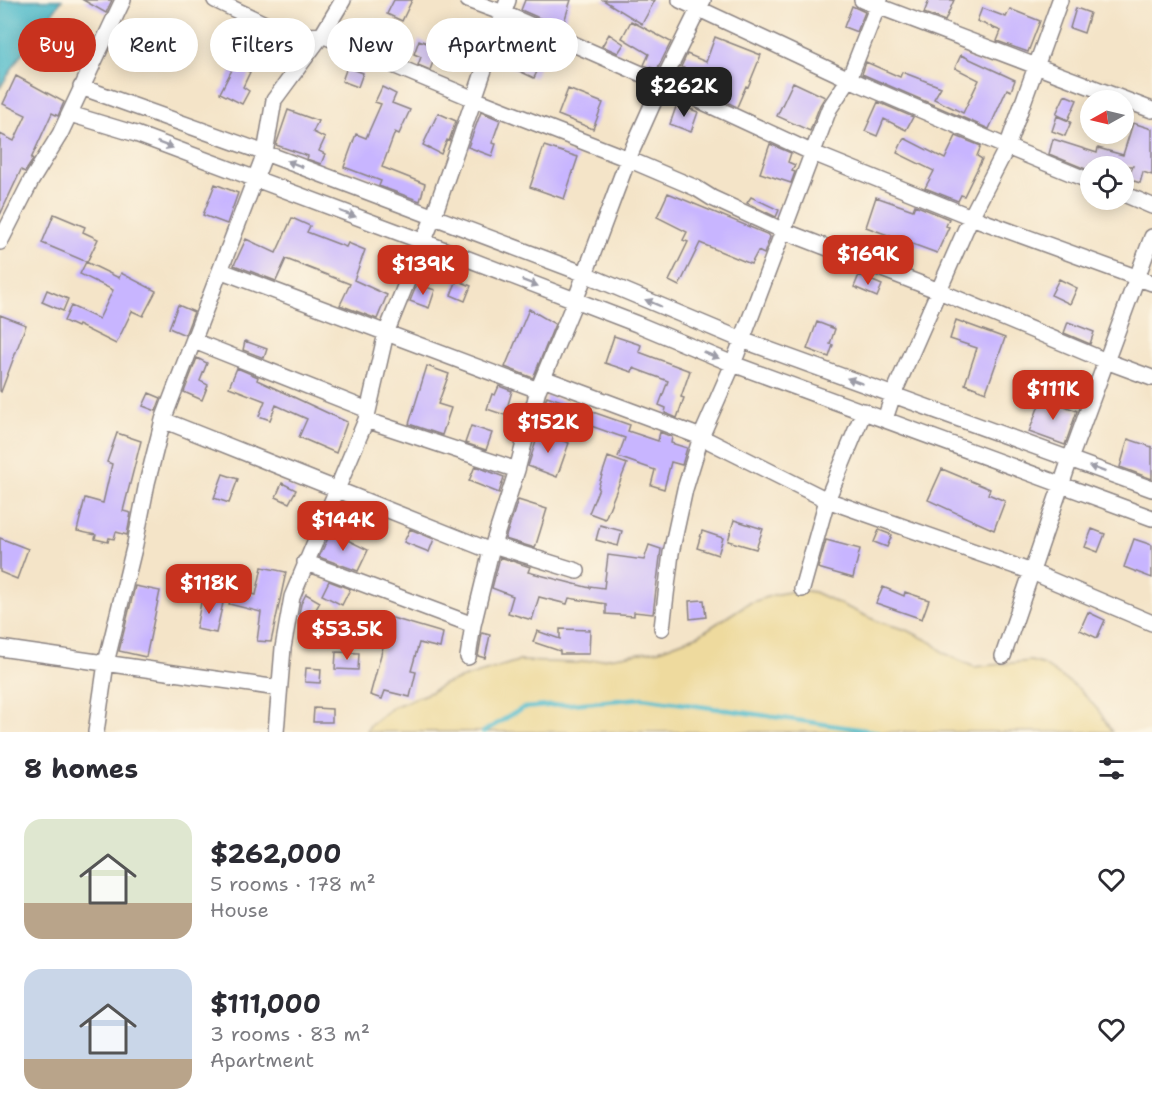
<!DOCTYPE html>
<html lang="en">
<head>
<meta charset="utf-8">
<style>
  :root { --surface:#fff; --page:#f2f2f3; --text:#2b2b33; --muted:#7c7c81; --accent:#c8321e }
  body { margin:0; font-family:"Shantell Sans",sans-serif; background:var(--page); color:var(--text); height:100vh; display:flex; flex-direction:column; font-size:22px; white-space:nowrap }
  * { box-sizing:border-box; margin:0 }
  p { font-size:20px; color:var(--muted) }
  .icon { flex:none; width:33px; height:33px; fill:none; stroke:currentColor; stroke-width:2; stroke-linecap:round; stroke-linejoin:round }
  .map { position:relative; height:732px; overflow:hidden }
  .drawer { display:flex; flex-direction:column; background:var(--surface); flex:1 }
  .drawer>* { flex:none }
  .guide { position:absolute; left:18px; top:18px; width:600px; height:54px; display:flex; gap:12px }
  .needle { width:39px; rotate:262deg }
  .controls { position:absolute; left:1080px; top:90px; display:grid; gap:12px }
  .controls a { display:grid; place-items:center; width:54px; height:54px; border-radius:50%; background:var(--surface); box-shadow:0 3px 15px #0003; font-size:30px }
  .price { position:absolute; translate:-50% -51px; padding:0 14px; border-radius:12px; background:var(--accent); color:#fff; font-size:20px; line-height:39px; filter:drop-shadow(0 2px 3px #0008) }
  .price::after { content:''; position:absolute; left:50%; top:36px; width:18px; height:14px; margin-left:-9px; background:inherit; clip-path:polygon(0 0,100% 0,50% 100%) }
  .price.active { background:#222; color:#fff }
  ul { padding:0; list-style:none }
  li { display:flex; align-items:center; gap:18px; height:150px; padding:0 24px }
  li span { display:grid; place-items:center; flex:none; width:168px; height:120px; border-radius:18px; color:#555 }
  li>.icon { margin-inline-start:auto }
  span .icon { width:72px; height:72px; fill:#fffc; stroke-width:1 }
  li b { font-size:26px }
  h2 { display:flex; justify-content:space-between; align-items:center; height:72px; padding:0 24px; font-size:26px }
  .pill { padding:0 21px; border-radius:27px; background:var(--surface); box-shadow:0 3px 15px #0003; font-size:21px; line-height:54px }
  .pill.active { background:var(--accent); color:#fff }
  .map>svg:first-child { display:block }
</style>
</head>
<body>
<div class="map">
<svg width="1152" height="732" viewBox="0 0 1152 732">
  <rect width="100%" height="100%" fill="#fcf5e5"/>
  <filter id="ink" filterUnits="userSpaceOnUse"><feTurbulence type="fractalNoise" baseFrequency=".0167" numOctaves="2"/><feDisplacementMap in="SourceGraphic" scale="12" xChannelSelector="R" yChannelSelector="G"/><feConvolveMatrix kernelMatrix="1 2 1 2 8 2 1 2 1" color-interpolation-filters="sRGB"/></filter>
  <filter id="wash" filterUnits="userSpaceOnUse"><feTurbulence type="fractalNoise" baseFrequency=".008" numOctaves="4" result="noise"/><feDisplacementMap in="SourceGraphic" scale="24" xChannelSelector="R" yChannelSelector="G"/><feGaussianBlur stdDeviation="1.35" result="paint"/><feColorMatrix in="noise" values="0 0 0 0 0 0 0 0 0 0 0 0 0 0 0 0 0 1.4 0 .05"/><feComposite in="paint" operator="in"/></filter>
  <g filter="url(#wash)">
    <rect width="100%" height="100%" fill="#f4e4c8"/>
    <!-- sand -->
    <path fill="#eeda9e" stroke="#887e6c" stroke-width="1.5" d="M800,590l14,2 65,30 28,8 26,13 11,10 30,14 57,-6 13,4 35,24 20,22 13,21h-745l3,-7 23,-18 38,-15 13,-8 74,-23 58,2 83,-13 40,-15 48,-31 26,-9z"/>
    <!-- water -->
    <path fill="#4fbbcb" stroke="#386e83" stroke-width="1.5" d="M0,0h62l-42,56 -20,32z"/>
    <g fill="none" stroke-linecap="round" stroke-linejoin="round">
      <!-- stream -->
      <path stroke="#4fbbcb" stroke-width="4.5" d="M483,732l40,-24 120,-10 236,34"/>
    </g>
    <g id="blocks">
      <!-- building -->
      <path fill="#c8b5ff" d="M83,0h29l-6,13z
        M394,0h18l-10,21 -15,-7z
        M525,0h46l-9,28 -41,-18z
        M603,0h52l-13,24z
        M929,0h25l-9,21 -21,-8z
        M852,6l13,6 -8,20 -13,-5z
        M982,8l24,9 4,-8 30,12 -12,31 -31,-11 4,-10 -24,-10z
        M1076,8l14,5 -6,20 -14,-5z
        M631,21l40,21 -14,28 -13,-5 5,-11 -27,-16z
        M517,30l33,14 -16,34 -32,-15z
        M609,34l15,10 -6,9 -16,-7z
        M715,37l46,18 -13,32 -2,-1 -9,21 -29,-14 5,-12 -32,-14 6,-13 19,8z
        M419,40l13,5 -3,7 7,2 -6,16 -12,-5 3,-8 -7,-3z
        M961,55l54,25 -4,11 -4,-2 -18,40 -127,-55 4,-12 34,15 2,-5 39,15 -7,12 29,14 16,-33 -24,-12z
        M235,64l15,8 -7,15 6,4 -7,13 -22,-11z
        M347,67l16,6 -5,14 -16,-6z
        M16,76l48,26 -6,14 -6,-3 -21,46 2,1 -8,12 -4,-2 -21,45v-81l14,7 12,-26 -23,-11z
        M793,82l32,15 -5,8 -10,26 -33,-15z
        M382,87l14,7 -4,9 18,7 -11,24 -4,-2 -13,35 43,17 -5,17 -41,-15 2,-5 -37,-14 12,-33 10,4 15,-34 -6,-2z
        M568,89l35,14 -10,26 -35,-14z
        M1065,95l12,5 -9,20 -12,-6z
        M878,102l35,15 -7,13 -22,-11 -7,17 -12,-5z
        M677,104l21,8 -7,20 -21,-8z
        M288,110l30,11 -5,11 12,6 -6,13 6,3 -4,10 -14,-5 1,-3 -32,-11z
        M481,112l19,8 -8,23 4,1 -4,12 -24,-9z
        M438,113l18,8 -7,20 -2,-1 -6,14 -18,-9z
        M1057,116l14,6 -6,14 -13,-5z
        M1133,123l19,6v46l-9,-3 -3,11 -12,-4 5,-13h-44l-1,4 -39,-16 4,-15 44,14 1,-5 25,7z
        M956,136l25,10 -4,10 5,3 -18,37 -3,-1 -3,6 -33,-13 9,-17 -37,-18 7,-15 41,21z
        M770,144l21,9 -3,9 7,3 -3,6 3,1 -4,11 -31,-10z
        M544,146l34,11 -14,42 -34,-12z
        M215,184l23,9 -11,31 -24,-9z
        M668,193l101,42 1,2 -6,17 -6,-3 -7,13 -51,-21 -21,43 -10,-5 19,-39 -5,-2 4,-8 -30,-15z
        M751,197l28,13 -3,7 -29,-14z
        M876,197l37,13 2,-5 34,14 -3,7 3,1 -12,26 -71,-26z
        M54,214l31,13 -2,5 15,7 -11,23 -45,-19z
        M292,218l18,8 -3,6 39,15 2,-4 17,7 -11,30 33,15 -10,24 -37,-14 10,-21 -64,-25 -10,22 -42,-16 12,-26 30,14z
        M86,262l33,16 2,-5 35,18 -13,25 -11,-5 -16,33 -38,-19 -1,2 -13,-6 7,-15 28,13 14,-29 -33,-16z
        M859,275l23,10 -5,12 -23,-10z
        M1059,279l18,9 -7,16 -19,-9z
        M457,280l14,6 -6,15 -14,-6z
        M417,284l18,6 -6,18 -19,-7z
        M47,290l21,9 -5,12 -21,-9z
        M178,305l16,7 -9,23 -16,-7z
        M529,309l26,15 -22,54 -28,-11z
        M0,315l26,10 -25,67 -1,-1z
        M956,320l49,18 -19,54 -21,-8 12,-36 -27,-9z
        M817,322l18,7 -5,15 3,1 -4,12 -22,-8z
        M1068,322l26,10 -4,12 -26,-11z
        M614,336l27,9 -2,7 51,19 -9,26 3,1 -7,20 -12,-5 1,-5 -7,-3 9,-24 -35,-13 -1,4 -27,-9z
        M245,341l22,8 -3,9 -21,-8z
        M197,358l10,5 -7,18 8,4 -6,15 -18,-8z
        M427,366l22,8 -11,30 13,4 -9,27 -33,-11z
        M237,368l21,9 -1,3 90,42 -11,31 -37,-16 8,-18 -31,-14 -6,15 -11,-4 6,-15 -36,-14z
        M499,386l13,5 -7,24 -18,-6 5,-15 3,1z
        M149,393l12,5 -5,13 -13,-5z
        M547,396l83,29 -2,6 30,10 2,-9 12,5 -1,6 16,5 -5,17 -11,-3 -7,27 -13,-4 4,-15 -37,-13 7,-19 -82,-29z
        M1042,397l35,14 -12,34 -36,-13z
        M471,426l21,7 -6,17 -21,-7z
        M539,432l30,11 -12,34 -29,-11z
        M117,433l24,8 -18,70 8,2 -4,22 -11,-3 -2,7 -5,-1 -1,4 -13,-3 1,-4 -19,-4 8,-33 18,5 9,-39 -5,-2z
        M1128,439l24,8v32l-32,-12z
        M608,457l19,7 -22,55 -16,-6 10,-25 -1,-1z
        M475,466l29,11 -5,16 -30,-12z
        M942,469l48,20 -2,5 17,7 -11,29 -66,-30z
        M223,474l15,5 -9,24 -15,-5z
        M282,483l14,7 -7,13 -13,-6z
        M518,500l29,9 -12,39 -30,-9z
        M734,520l29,9 -7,20 -28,-8z
        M600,525l22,6 -4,15 -22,-6z
        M410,529l24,10 -5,13 -25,-10z
        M1092,529l13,5 -7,18 -13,-5z
        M879,530l13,5 -5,12 -13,-5z
        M702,531l21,7 -5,17 -21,-7z
        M331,532l37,18 -10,21 -39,-14z
        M0,538l28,11 -11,30 -17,-7z
        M1134,539l18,6v33l-28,-11z
        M826,540l34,9 -7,29 -35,-10z
        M649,545l12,4 -8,65 -19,-2v4l-28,-2v-10l-37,-6 -2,6 -28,-7 -7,23 -24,-7 5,-17 -21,-8 8,-31 30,10 -2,5 62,16v-2l14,2 4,-33 36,5z
        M262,567l24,5 -15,70 -14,-1 4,-29 -32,-8 4,-15 23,6z
        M329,581l21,8 -8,16 -20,-10z
        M135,586l25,5 -14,66 -27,-6z
        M883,587l21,9 1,-4 24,8 -7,19 -46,-16z
        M306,594l14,8 -10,18 -11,-6 2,-10z
        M202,597l21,6 -7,30 -20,-4z
        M704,600l2,17 -16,2 -1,-18z
        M1088,612l17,8 -8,18 -17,-8z
        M389,617l54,16 -3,15 -21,-5 -8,28 5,1 -6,25 -25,-6 -3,8 -12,-4 16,-59 -3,-1z
        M560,629l30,1 -1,24h-29v-3l-27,-9 4,-11 23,8z
        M482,633l8,2 -5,23 -7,-2z
        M336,652l23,1 -1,17 -23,-1z
        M306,668l15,1 -1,14 -15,-1z
        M314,708l18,1v13h-19z"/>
    </g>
  </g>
  <g filter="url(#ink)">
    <use href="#blocks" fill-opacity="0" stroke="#8b8382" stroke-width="1.5"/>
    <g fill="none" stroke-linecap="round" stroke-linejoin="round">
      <!-- street casing -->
      <g stroke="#8b8382" stroke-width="18">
        <path id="street" d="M215,0l77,37 30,-2 152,64 154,60 68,29 16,10 72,33 155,60 167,70 46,17
          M468,0l35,13 159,70 151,70 158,64 181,66
          M680,0l169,79 158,68 83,34
          M862,0l290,110
          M81,87l184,66 320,121 157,66 410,149
          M70,114l66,20 288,108 213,82 96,40 419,154
          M1124,194l28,12
          M0,242l31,-61 29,-47 63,-134
          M222,271l316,119
          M194,341l174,69
          M543,378l158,59 126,63 205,72 120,51
          M885,419l8,-24 78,-178 36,-70 53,-147
          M163,420l328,131
          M366,420l151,50
          M493,545l84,26
          M305,562l168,63
          M802,589l25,-89 37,-89
          M662,628l9,-75 14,-64 16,-52 32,-73 96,-255 20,-30 31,-79
          M0,648l278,40
          M1003,656l67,-197 82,-222
          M468,657l5,-32 18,-74 26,-81 21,-80 37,-89 53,-142 34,-76 41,-83
          M96,732l10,-69 29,-119 12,-61 16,-63 102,-267 9,-53 48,-65 21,-35
          M276,732l7,-84 9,-51 74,-177 20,-87 47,-115 75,-218"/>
      </g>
      <!-- street -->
      <use href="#street" stroke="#fff" stroke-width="15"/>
    </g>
    <!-- one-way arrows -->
    <defs><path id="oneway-solid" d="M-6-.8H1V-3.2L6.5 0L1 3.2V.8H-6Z" transform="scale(1.5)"/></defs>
    <g fill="#9c9ca7">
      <use href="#oneway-solid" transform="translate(165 145) rotate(21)"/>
      <use href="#oneway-solid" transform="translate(295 164) rotate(-159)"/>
      <use href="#oneway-solid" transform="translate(348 214) rotate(20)"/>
      <use href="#oneway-solid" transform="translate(530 283) rotate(21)"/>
      <use href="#oneway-solid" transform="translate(653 303) rotate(-157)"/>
      <use href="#oneway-solid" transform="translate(711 355) rotate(22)"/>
      <use href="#oneway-solid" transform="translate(855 381) rotate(-160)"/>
      <use href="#oneway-solid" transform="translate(1097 469) rotate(-160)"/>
    </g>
  </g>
</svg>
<div class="controls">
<a><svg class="needle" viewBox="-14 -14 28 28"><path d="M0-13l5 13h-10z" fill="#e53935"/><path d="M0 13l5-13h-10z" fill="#7c7c81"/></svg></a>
<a><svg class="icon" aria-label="locate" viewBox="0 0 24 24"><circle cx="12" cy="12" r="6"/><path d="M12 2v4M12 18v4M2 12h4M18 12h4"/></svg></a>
</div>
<b class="price active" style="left:684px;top:118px">$262K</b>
<b class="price" style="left:868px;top:286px">$169K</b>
<b class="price" style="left:423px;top:296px">$139K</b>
<b class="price" style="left:1053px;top:421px">$111K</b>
<b class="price" style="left:548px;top:454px">$152K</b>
<b class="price" style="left:343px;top:552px">$144K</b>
<b class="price" style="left:209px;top:615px">$118K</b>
<b class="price" style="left:347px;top:661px">$53.5K</b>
<div class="guide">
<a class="pill active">Buy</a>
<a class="pill">Rent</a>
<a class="pill">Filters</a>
<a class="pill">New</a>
<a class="pill">Apartment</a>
</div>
</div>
<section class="drawer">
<h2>8 homes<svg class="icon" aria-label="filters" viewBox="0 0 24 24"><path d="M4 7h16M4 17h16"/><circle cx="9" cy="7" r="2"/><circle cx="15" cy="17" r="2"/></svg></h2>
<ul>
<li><span style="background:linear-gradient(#dfe7d0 70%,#b9a48a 0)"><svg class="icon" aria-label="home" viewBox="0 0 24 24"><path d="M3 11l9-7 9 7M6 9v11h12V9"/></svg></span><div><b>$262,000</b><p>5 rooms · 178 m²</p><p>House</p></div><svg class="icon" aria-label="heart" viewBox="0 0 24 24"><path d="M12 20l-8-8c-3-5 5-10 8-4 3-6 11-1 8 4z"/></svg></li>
<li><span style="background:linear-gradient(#c9d6e8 75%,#b9a48a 0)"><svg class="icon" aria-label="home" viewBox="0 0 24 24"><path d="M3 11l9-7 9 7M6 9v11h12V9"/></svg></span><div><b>$111,000</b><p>3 rooms · 83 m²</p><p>Apartment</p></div><svg class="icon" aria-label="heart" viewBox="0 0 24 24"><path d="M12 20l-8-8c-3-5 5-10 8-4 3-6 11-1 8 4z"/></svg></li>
</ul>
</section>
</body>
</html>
